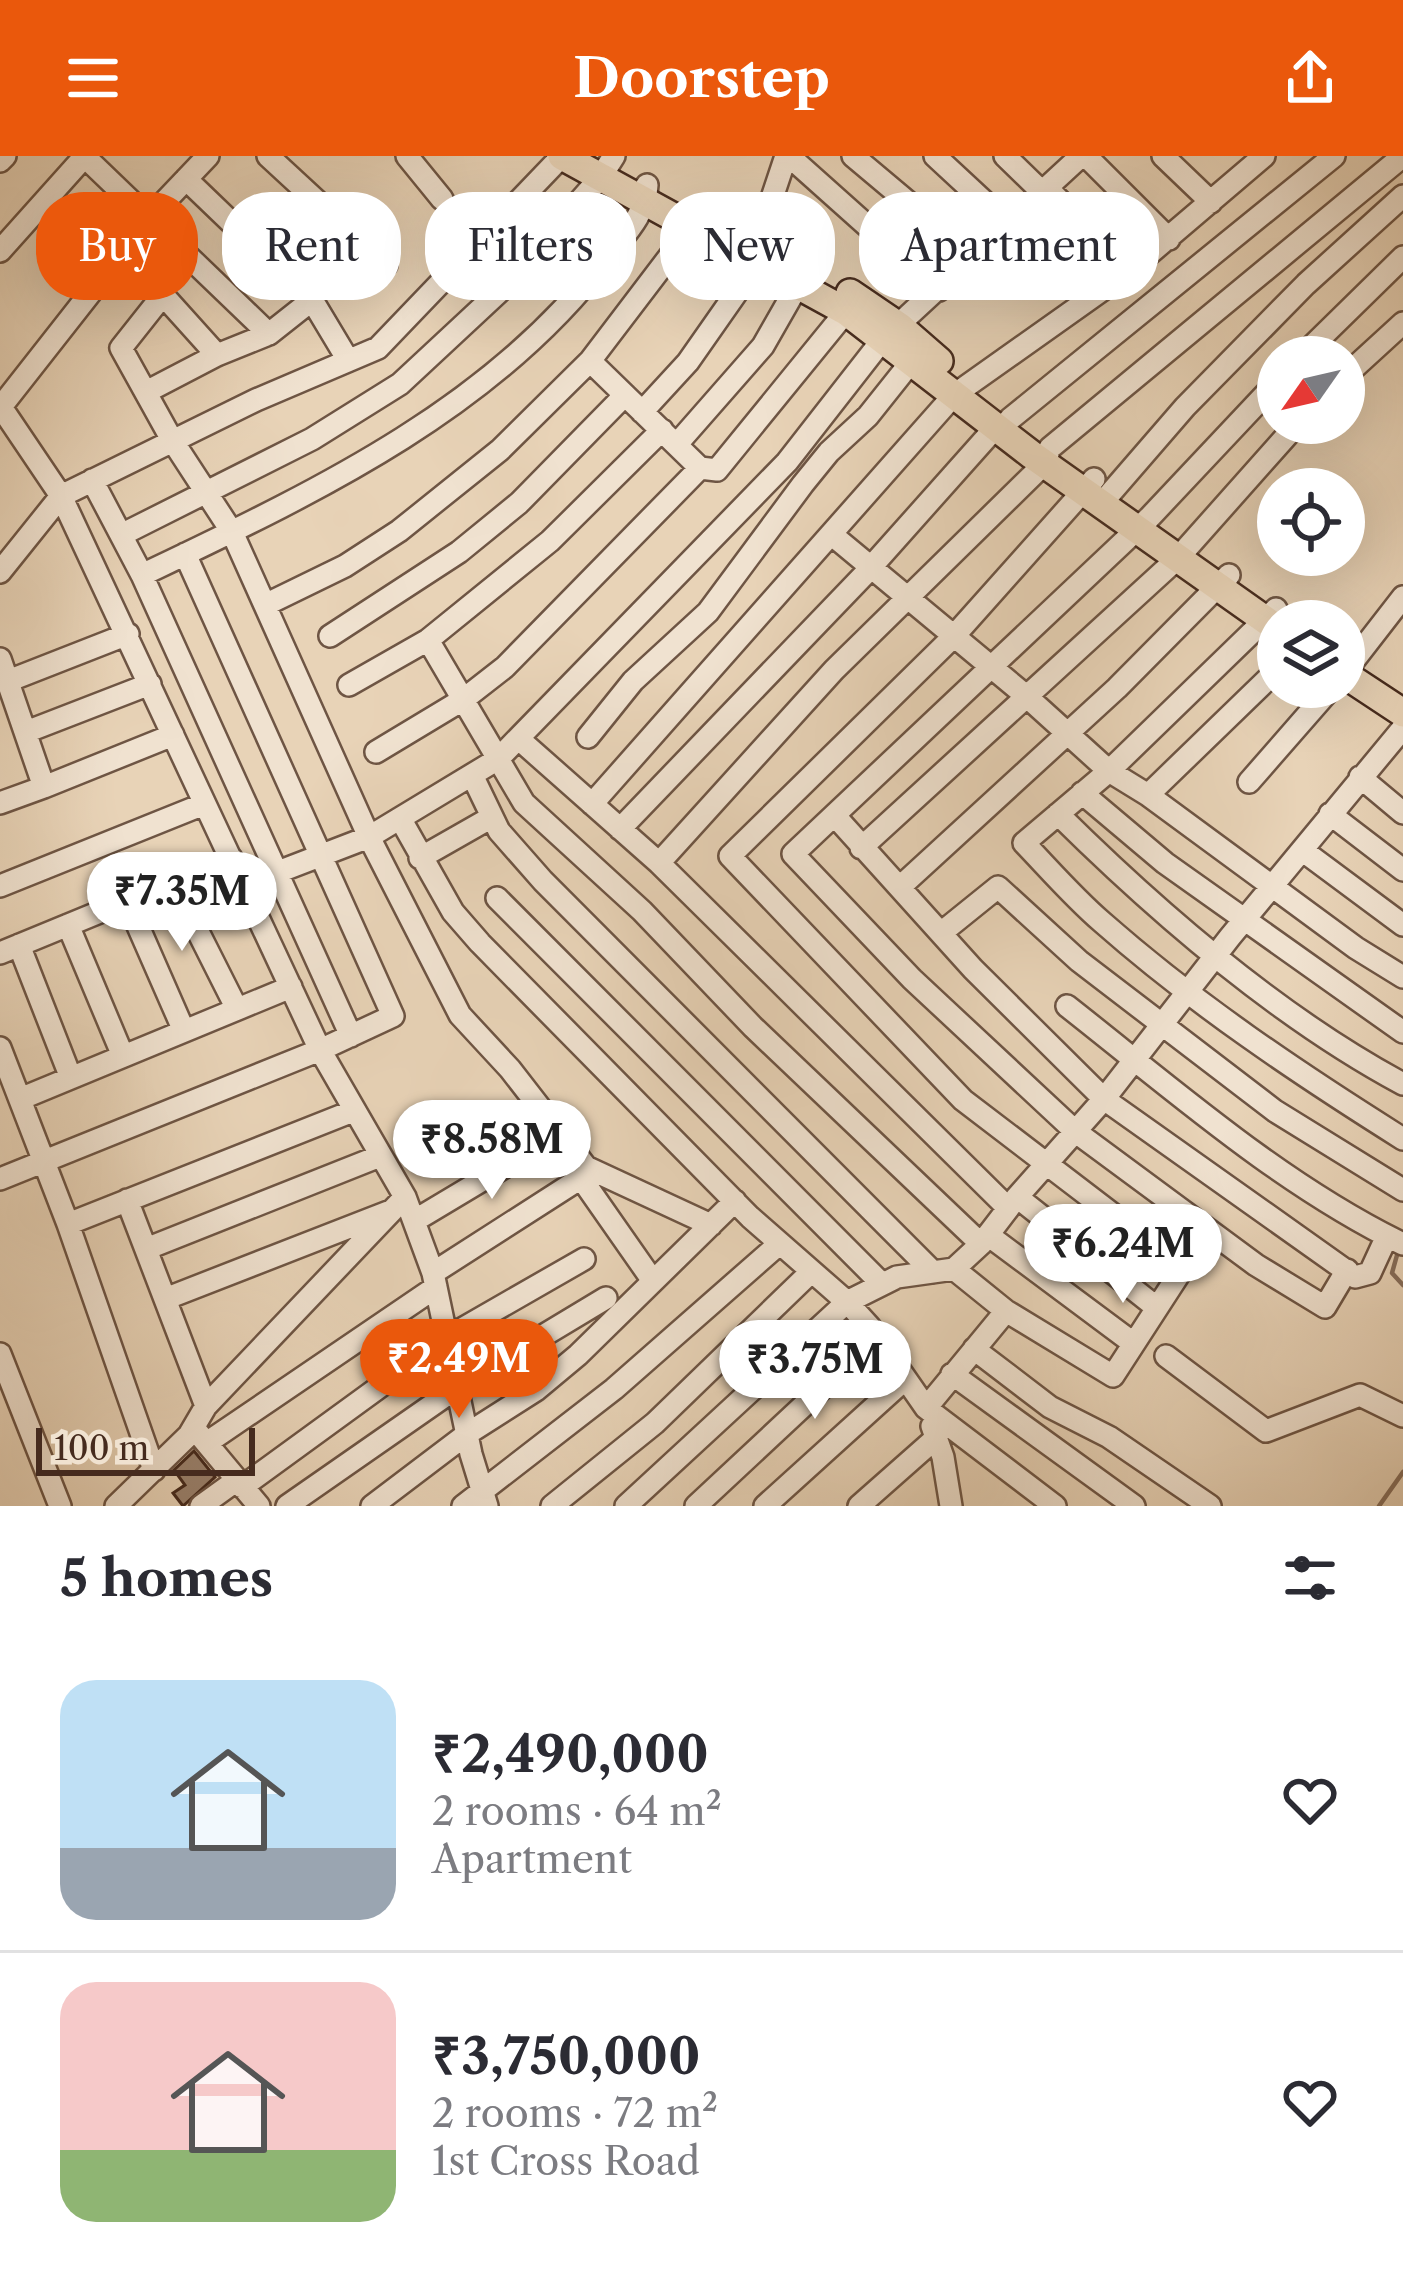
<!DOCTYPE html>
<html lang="en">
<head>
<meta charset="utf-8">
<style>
  :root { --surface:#fff; --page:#f7f7f7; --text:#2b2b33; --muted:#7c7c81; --line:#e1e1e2; --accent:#ea580c }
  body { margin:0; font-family:"Libre Caslon Text",serif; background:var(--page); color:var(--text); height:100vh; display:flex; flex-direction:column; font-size:45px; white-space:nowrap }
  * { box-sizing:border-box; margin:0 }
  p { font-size:39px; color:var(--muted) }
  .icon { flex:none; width:66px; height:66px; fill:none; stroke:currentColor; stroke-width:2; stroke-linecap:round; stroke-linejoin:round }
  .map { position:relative; height:1350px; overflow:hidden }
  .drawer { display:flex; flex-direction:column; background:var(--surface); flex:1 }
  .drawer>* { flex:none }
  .guide { position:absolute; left:36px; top:36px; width:1332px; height:108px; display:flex; gap:24px }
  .needle { width:78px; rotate:236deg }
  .controls { position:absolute; left:1257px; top:180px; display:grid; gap:24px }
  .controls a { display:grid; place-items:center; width:108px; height:108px; border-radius:50%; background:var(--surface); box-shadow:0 12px 48px #0002; font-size:60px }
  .scale { position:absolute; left:36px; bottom:30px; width:219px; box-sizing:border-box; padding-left:12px; border:6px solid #462b1e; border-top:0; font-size:33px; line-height:42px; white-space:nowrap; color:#462b1e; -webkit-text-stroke:9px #f0e2d0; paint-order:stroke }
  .price { position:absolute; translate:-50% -102px; padding:0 27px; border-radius:42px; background:#fff; color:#222; font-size:39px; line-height:78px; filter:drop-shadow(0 3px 6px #0008) }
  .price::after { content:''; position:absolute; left:50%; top:72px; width:36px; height:27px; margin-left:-18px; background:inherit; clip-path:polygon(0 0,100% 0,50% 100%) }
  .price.active { background:var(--accent); color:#fff }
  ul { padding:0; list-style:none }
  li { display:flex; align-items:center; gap:36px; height:300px; padding:0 60px }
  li+li { border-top:3px solid var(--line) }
  li span { display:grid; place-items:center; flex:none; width:336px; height:240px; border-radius:36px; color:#555 }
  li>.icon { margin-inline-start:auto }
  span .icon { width:144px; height:144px; fill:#fffc; stroke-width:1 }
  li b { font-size:51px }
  h2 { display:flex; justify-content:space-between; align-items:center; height:144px; padding:0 60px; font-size:51px }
  .pill { padding:0 42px; border-radius:48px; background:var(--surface); box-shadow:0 12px 48px #0002; font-size:42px; line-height:108px }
  .pill.active { background:var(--accent); color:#fff }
  header { display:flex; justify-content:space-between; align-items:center; height:156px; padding:0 60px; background:var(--accent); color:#fff; font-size:54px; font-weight:700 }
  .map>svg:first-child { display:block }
</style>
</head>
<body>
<header><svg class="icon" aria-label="menu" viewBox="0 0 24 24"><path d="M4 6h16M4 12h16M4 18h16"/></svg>Doorstep<svg class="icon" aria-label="share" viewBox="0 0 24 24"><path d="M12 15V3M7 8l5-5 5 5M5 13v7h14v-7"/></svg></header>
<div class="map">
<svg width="1403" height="1350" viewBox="0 0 1403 1350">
  <rect width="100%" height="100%" fill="#e8d3b7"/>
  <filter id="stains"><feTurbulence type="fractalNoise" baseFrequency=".00167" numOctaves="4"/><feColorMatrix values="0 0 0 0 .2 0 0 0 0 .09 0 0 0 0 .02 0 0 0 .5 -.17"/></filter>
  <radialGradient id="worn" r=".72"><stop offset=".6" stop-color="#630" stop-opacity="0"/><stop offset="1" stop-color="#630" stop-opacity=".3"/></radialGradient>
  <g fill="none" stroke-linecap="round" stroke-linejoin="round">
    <!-- stream -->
    <path stroke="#866e5b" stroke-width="4.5" d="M1399,1092l-7,25 11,12
      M1379,1350l24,-34"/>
  </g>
  <!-- building -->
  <path fill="#9a826e" stroke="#462b1e" stroke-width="3" d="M194,1295l21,26 -32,29 -10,-13 12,-8 -11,-15z"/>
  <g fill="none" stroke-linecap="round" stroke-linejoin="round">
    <!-- minor casing -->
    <g stroke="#6e5544" stroke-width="26">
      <path id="minor" d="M84,0l185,178
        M268,0l118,109
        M407,0l35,43
        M789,0l150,134
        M853,0l119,100
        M935,0l152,141
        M1005,0l37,36
        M1086,0l83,83
        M1163,0l48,46
        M0,5l5,-5
        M186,23l126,121 36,60
        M1046,31l83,84
        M0,95l85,-95
        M118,102l45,37 54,60
        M163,139l-42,53 51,92 60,92 137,305 91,178 50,54 76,98 125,58
        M1301,201l102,-100
        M590,205l110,107 17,2 136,-167
        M1344,221l59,-54
        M1278,225l-129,137 -356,336 119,125 164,153 180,133 69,42 22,-37
        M146,236l71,-37 52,-21 43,-34
        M1,251l60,89 259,554 85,147 28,76 38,181 16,52
        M0,252l150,-191 58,-61
        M642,256l46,-50 70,-100v-22l28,-84
        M1010,263l324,-263
        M677,288l86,-98 44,-77
        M92,324l50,95 209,461
        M1101,348l84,-97 121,-123 97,-88
        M831,378l194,161 84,76 39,24 208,153 47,29
        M121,379l191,-96 88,-55 101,-94 99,-112 14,-22
        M0,416l61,-76 195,-96 122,-52 184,-192
        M142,419c169,-81 351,-165 466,-319 18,-23 38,-42 39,-71
        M265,449l80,-39 54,-35 101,-81 90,-89 102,-134 8,-17
        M1276,453l-167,162 -85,72c25,26 50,55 78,79 93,82 196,151 301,217
        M330,480l129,-84 60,-49 106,-108
        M428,484l96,163 118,108 111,116 228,217
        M0,503l44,128 -44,16
        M1344,517l59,-76
        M8,525l120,-47
        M349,529l79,-45 122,-99 112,-111
        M26,576l124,-48
        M588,581l45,-56 75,-69 95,-128 26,-32 39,-36 51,-64
        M520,584l139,123 349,345
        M376,596l88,-53 41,-32 195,-199
        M472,619l27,56 44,50 390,391
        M1360,621l43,36
        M1249,626l83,-95
        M44,631l129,-52
        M1082,637l83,70 238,169
        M1148,639l130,-126
        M592,648l362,-409 175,-124 135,-115
        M1058,658c100,99 220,203 345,270
        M1330,658l73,56
        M835,660l138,153 131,130 251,178 15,-4 17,-37
        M401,664l52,92 27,31 270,274 97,85 22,24 57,82 129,98
        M620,673l244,-254 131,-147
        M861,692l317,-290 120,-135
        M1302,694l101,75
        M420,702l72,-41
        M659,707l175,-193 210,-206 6,-16 353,-292
        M173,726l64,127
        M244,729l125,-48 129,-78 289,-297 96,-123 198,-183
        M0,730l204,-82
        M900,731l217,-199 112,-113
        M497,742l385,386
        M127,745l57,130
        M68,769l55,131
        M941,777l57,-46 81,74 196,150 128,79
        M19,789l52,133
        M0,797l231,-95
        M1067,850c107,84 213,178 336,238
        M0,892l68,176 86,246
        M20,943l271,-112
        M586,1011l-5,11 72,103
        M0,1023l320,-129 73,-34 -208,-462
        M1017,1041l139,110
        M127,1044l79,206
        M414,1065l147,-88
        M68,1068l285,-113
        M988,1079l145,108
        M146,1093l234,-93
        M954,1113l52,42 107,65 70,-108 -220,-168 -233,-244 224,-220 140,-157
        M433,1117l148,-95
        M165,1143l223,-87
        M974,1193l76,58 59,30 101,69
        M0,1198l60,152
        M1166,1200l100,75 94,-36 43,21
        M952,1218l182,132
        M926,1252l80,-97
        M932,1270l11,31 8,49
        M198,1277l61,73
        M208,1286l228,-155
        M242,1331l206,-150 136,-78
        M116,1350l73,-71 17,-29 199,-209
        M201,1350l36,-26
        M287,1350l171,-119 148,-89
        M372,1350l95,-72 69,-44 42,-35 157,-154
        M463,1350l151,-117 165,-145
        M552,1350l103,-83 156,-151
        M626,1350l221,-204 50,-25 57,-8 27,-25 36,-47 87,-98 126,-162 173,-209
        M696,1350l180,-168
        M765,1350l138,-125
        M859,1350l77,-68"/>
    </g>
    <!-- major casing -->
    <g stroke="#462b1e" stroke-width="32">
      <path id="major" d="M562,0l285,156 185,143 246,174
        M850,137l50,34 39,34
        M1344,518l59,39"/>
    </g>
    <!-- minor -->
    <use href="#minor" stroke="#f0e2d0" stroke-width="21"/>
    <!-- major -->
    <use href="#major" stroke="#e8d3b7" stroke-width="27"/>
  </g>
  <rect width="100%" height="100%" filter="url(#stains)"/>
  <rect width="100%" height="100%" fill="url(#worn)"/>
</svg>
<div class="controls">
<a><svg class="needle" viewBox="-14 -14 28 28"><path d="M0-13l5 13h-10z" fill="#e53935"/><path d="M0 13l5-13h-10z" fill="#7c7c81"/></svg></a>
<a><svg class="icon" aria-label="locate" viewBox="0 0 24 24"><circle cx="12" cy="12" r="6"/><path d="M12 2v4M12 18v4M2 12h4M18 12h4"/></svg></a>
<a><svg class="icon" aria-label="layers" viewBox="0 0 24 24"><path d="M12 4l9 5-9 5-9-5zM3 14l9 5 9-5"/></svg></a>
</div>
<div class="scale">100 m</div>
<b class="price" style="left:182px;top:798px">₹7.35M</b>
<b class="price" style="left:492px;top:1046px">₹8.58M</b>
<b class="price" style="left:1123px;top:1150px">₹6.24M</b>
<b class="price active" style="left:459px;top:1265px">₹2.49M</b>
<b class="price" style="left:815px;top:1266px">₹3.75M</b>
<div class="guide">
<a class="pill active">Buy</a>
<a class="pill">Rent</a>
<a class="pill">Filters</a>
<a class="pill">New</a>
<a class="pill">Apartment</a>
</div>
</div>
<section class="drawer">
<h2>5 homes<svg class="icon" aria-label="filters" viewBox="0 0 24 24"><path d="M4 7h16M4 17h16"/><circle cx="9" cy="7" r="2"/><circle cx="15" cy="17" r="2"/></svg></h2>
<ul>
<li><span style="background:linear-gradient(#bfe0f5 70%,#9aa5b1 0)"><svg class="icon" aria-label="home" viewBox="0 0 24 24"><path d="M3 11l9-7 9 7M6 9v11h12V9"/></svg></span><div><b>₹2,490,000</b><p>2 rooms · 64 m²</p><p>Apartment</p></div><svg class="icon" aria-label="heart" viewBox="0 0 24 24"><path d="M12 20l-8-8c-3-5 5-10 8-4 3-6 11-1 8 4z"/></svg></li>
<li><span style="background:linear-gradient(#f6c9c9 70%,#8fb573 0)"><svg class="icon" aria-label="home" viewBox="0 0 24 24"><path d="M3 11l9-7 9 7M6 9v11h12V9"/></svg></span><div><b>₹3,750,000</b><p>2 rooms · 72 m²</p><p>1st Cross Road</p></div><svg class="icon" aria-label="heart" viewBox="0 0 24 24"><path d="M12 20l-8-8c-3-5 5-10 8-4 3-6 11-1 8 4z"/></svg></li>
</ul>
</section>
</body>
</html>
